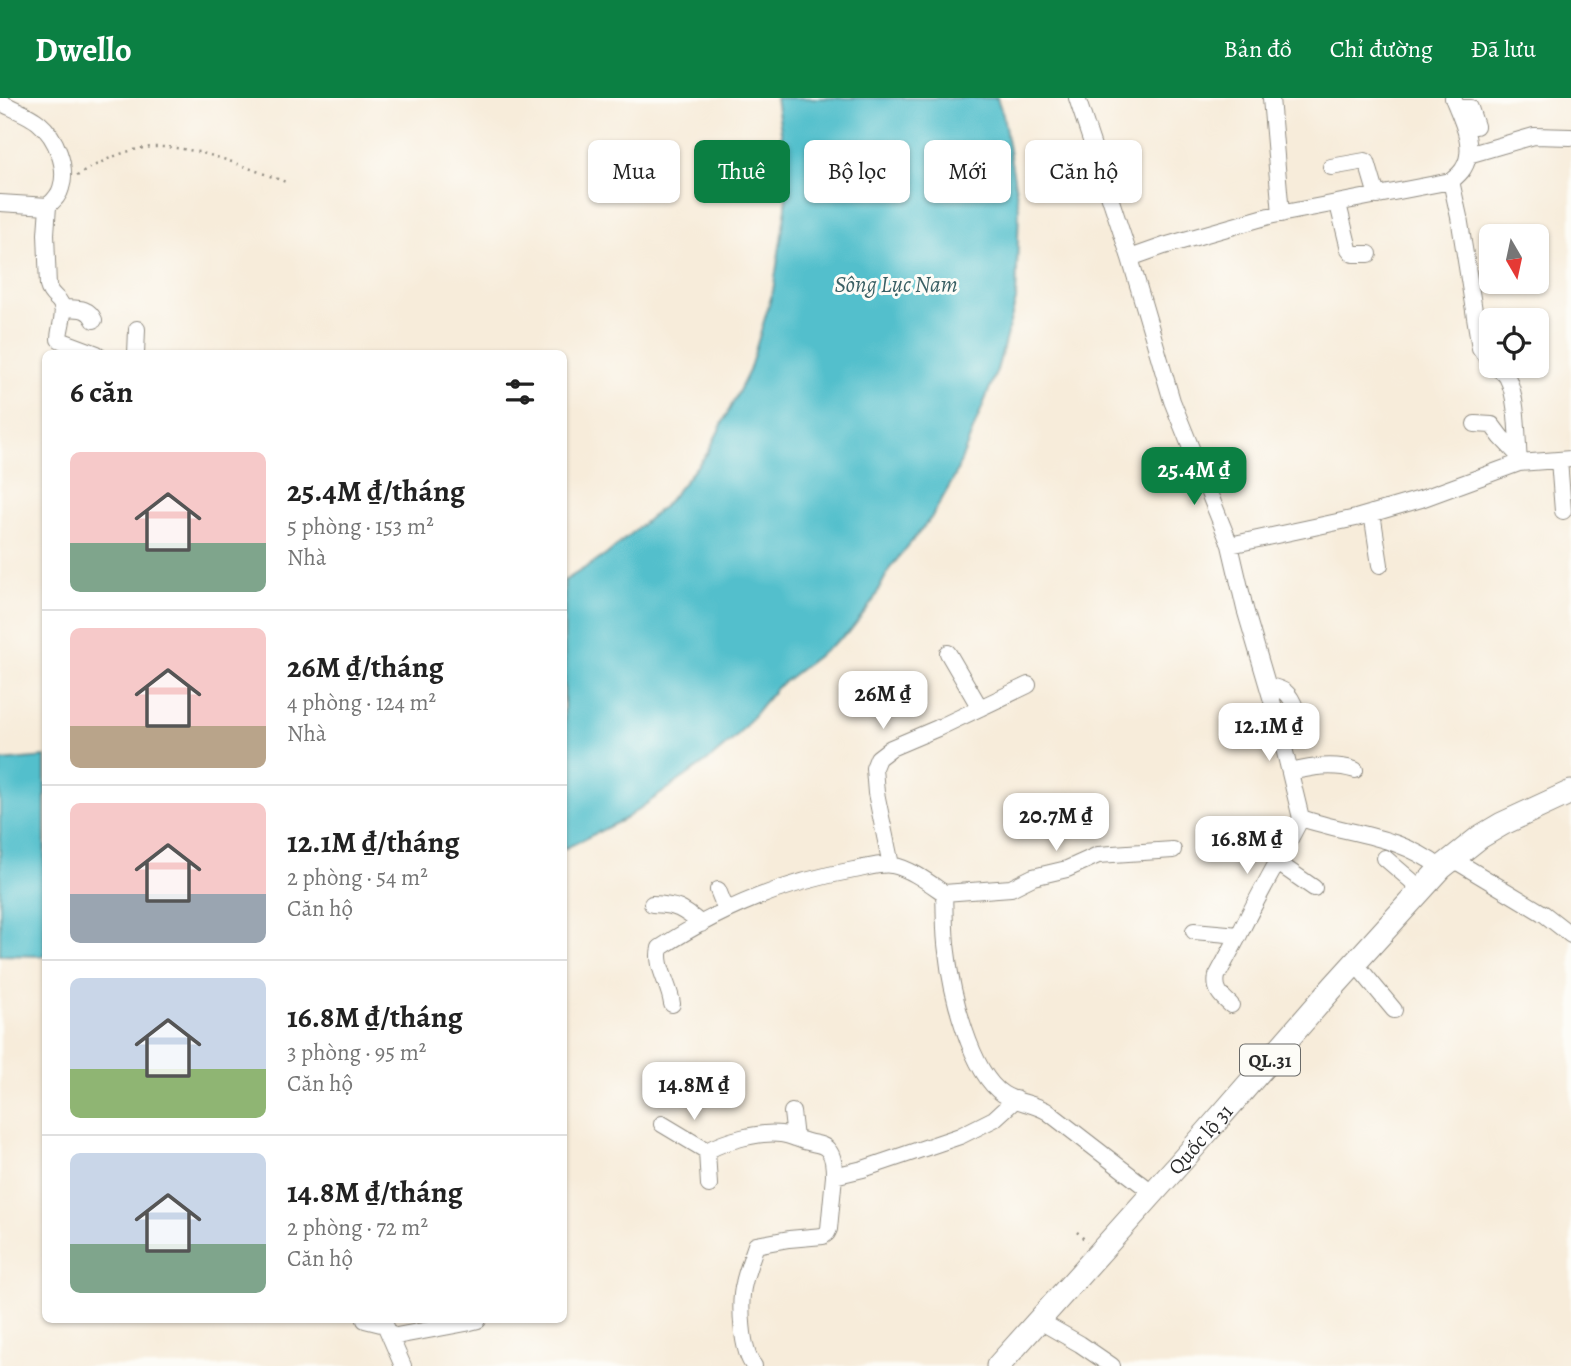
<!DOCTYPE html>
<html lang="vi">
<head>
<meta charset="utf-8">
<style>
  :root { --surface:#fff; --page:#f6f6f6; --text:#222; --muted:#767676; --line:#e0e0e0; --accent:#0b8043 }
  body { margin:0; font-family:Alegreya,serif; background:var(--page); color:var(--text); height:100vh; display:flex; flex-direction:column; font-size:26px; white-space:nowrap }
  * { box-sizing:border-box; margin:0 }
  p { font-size:23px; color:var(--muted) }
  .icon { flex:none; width:38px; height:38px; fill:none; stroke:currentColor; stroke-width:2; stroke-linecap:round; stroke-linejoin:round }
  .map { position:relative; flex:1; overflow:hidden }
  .panel { position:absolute; left:42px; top:252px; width:525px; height:973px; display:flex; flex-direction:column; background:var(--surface); border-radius:10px; box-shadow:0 2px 5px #0004 }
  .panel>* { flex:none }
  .hud { position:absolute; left:588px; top:42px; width:665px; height:63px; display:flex; gap:14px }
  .needle { width:46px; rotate:171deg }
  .buttons { position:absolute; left:1479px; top:126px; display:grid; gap:14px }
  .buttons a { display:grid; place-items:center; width:70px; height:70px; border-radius:10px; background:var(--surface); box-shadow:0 2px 5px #0004; font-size:35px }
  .price { position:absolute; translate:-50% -60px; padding:0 16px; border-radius:14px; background:#fff; color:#222; font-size:23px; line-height:46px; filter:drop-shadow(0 2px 4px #0008) }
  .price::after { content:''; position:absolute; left:50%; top:42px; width:21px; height:16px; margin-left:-10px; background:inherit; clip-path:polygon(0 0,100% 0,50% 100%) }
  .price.selected { background:var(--accent); color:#fff }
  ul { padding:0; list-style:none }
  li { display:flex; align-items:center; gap:21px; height:175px; padding:0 28px }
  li+li { border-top:2px solid var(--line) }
  li span { display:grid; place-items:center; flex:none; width:196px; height:140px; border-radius:10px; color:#555 }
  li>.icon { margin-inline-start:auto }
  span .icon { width:84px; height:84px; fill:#fffc; stroke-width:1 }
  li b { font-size:30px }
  h2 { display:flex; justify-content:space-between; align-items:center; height:84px; padding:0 28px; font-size:30px }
  .chip { padding:0 24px; border-radius:10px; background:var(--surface); box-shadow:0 2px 5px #0004; font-size:24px; line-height:63px }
  .chip.selected { background:var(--accent); color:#fff }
  header { display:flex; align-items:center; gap:42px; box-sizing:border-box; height:98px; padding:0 35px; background:var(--accent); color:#fff }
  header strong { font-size:33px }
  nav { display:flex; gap:38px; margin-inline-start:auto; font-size:24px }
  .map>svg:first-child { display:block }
</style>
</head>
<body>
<header>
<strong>Dwello</strong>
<nav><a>Bản đồ</a><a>Chỉ đường</a><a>Đã lưu</a></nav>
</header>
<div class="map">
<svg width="1571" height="1268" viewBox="0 0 1571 1268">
  <rect width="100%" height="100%" fill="#fdfcf7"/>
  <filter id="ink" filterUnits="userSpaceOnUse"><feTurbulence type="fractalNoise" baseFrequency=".0143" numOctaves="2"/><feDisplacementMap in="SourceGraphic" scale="14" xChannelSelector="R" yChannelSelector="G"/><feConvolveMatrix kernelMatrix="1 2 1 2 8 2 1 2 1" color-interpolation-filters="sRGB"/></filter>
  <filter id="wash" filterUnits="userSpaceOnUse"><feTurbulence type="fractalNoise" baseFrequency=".00686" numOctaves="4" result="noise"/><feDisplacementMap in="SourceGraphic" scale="28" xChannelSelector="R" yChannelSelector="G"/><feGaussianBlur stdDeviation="1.57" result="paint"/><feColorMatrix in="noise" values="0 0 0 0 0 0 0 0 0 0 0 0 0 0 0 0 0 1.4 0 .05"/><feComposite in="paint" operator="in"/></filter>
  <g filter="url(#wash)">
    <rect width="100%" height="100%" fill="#f7ecda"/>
    <!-- water -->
    <path fill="#52bfcc" stroke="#3e757c" stroke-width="2" d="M776,0h221l6,17 16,93 -3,92 -19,70 -43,108 -23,40 -41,50 -17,33 -23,30 -74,57 -40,49 -26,22 -85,60 -61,30v-268l42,-26 60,-51 41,-50 42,-83 24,-80 13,-83 -1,-50z
      M45,659v199l-45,-1v-194z"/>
  </g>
  <g filter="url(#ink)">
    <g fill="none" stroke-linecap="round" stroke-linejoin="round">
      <!-- minor casing -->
      <g stroke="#918c82" stroke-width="18">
        <path id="minor" d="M1077,0l53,160 42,143 58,144 126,-27 65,-19 98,-36 52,-4
          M1271,0l10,116
          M0,4c11,6 30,13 39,21 17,14 29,44 22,65 -2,8 -7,12 -13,18
          M1457,10h13l6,18
          M1468,57l66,-19 37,1
          M1331,69l34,-6 2,1 10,34
          M1451,83l8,36 21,131 11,16
          M0,105l48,3 -2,28 2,52c3,11 9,10 13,18 5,10 -2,24 -2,35l6,3 32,12
          M1338,106l11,45 4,5h16
          M1130,160l34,-12 105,-30 182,-35c5,-4 9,-7 12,-12 14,-21 -2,-51 -10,-71
          M62,210c14,1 26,-2 32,12
          M136,256l1,-25
          M1494,268c5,3 10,6 13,11 11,20 10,63 12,86
          M1475,326l17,1 9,12 17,18
          M1559,362l4,51
          M1372,415l8,52
          M1230,447l15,64 30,102 26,107c50,17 96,16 140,50
          M948,555l32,55
          M1268,588c17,3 22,7 28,24
          M1290,674c23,-5 43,-9 65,-2
          M1385,760l36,31
          M1451,760l93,56 27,21
          M1278,765l36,25
          M891,767l-15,-72 -2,-25 4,-10 13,-10 47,-20 90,-43
          M718,792l8,20
          M944,795l67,-5 22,-11 34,-8 31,-14 75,-5
          M652,806c25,1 30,4 49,20
          M1194,833l45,4c19,-40 42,-78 62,-117
          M1355,865l39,47
          M672,906c-2,-19 -17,-38 -12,-56 59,-39 125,-66 194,-78 12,-2 26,-7 38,-5 19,4 36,17 52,28 1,20 0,40 3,59 4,38 23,120 56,142 14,9 31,9 45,18l105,81
          M1231,907c-10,-9 -17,-15 -14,-29l22,-41
          M792,1014l3,26
          M662,1026l45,27
          M709,1087l-2,-34c17,-10 54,-20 74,-17 10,1 18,6 27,8 6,2 16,2 20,8 6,6 6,18 6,26
          M365,1222l20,5
          M383,1222l20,46
          M1038,1222l42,24 32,22
          M391,1239l75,-14 12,-3
          M754,1268c-13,-15 -15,-64 -10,-83 3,-13 8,-26 12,-38l33,-6 34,-3 4,-3 2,-4 5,-53 29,-7 97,-33 34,-17 22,-20"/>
      </g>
      <!-- highway casing -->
      <g stroke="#918c82" stroke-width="25">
        <g id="highway">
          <path id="s1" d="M998,1268l189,-211 147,-169 107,-118 39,-31 22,-13 69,-32"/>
        </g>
      </g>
      <!-- path -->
      <path stroke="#918c82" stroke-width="2.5" stroke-dasharray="2 5" stroke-linecap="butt" d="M77,78c22,-14 48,-27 75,-29 45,-2 92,20 134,35
        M1077,1134l10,10"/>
      <!-- minor -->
      <use href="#minor" stroke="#fff" stroke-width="16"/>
      <!-- highway -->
      <use href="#highway" stroke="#fff" stroke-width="23"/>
    </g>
  </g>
  <g text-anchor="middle" stroke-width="6" stroke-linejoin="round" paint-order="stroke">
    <!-- shield labels -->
    <rect fill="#fdfcf7" stroke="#6a6a68" stroke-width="2" x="1240" y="946.5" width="60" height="31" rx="5"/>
    <g font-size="19" font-weight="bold" fill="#2b2b2b">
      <text x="1270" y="969">QL.31</text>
    </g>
    <!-- street labels -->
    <g font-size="21" fill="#2b2b2b" stroke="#fdfcf7">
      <text dy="7" stroke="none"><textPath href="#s1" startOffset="304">Quốc lộ 31</textPath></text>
    </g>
    <!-- water labels -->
    <g font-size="23" font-style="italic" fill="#395f63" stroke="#fdfcf7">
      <text x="896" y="194">Sông Lục Nam</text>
    </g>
  </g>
</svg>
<div class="buttons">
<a><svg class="needle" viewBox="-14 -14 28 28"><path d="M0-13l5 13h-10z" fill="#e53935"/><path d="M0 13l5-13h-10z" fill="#767676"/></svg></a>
<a><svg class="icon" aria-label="locate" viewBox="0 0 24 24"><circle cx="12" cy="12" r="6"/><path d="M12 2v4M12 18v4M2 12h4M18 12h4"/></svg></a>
</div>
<b class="price selected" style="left:1194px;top:409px">25.4M ₫</b>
<b class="price" style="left:883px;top:633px">26M ₫</b>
<b class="price" style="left:1269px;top:665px">12.1M ₫</b>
<b class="price" style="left:1056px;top:755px">20.7M ₫</b>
<b class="price" style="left:1247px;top:778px">16.8M ₫</b>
<b class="price" style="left:694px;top:1024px">14.8M ₫</b>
<div class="hud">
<a class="chip">Mua</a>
<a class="chip selected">Thuê</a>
<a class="chip">Bộ lọc</a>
<a class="chip">Mới</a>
<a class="chip">Căn hộ</a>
</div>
<section class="panel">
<h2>6 căn<svg class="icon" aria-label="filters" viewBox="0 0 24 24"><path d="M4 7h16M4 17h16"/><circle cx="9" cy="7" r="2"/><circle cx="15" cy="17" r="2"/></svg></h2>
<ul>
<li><span style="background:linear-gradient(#f6c9c9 65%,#7fa58c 0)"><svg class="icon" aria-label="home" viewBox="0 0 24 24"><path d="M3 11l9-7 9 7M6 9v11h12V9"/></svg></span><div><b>25.4M ₫/tháng</b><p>5 phòng · 153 m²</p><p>Nhà</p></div></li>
<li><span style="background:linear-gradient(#f6c9c9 70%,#b9a48a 0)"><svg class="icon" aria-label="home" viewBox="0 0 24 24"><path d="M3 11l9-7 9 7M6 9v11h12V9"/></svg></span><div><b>26M ₫/tháng</b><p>4 phòng · 124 m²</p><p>Nhà</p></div></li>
<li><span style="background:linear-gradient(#f6c9c9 65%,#9aa5b1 0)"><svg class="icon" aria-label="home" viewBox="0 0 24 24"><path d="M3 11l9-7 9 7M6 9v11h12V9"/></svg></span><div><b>12.1M ₫/tháng</b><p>2 phòng · 54 m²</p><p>Căn hộ</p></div></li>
<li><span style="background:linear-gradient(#c9d6e8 65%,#8fb573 0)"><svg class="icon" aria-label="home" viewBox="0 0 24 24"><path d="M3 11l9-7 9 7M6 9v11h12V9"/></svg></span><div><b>16.8M ₫/tháng</b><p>3 phòng · 95 m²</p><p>Căn hộ</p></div></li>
<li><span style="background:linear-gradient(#c9d6e8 65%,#7fa58c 0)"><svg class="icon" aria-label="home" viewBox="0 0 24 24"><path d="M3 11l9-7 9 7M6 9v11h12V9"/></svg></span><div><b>14.8M ₫/tháng</b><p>2 phòng · 72 m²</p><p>Căn hộ</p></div></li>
</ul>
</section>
</div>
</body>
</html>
